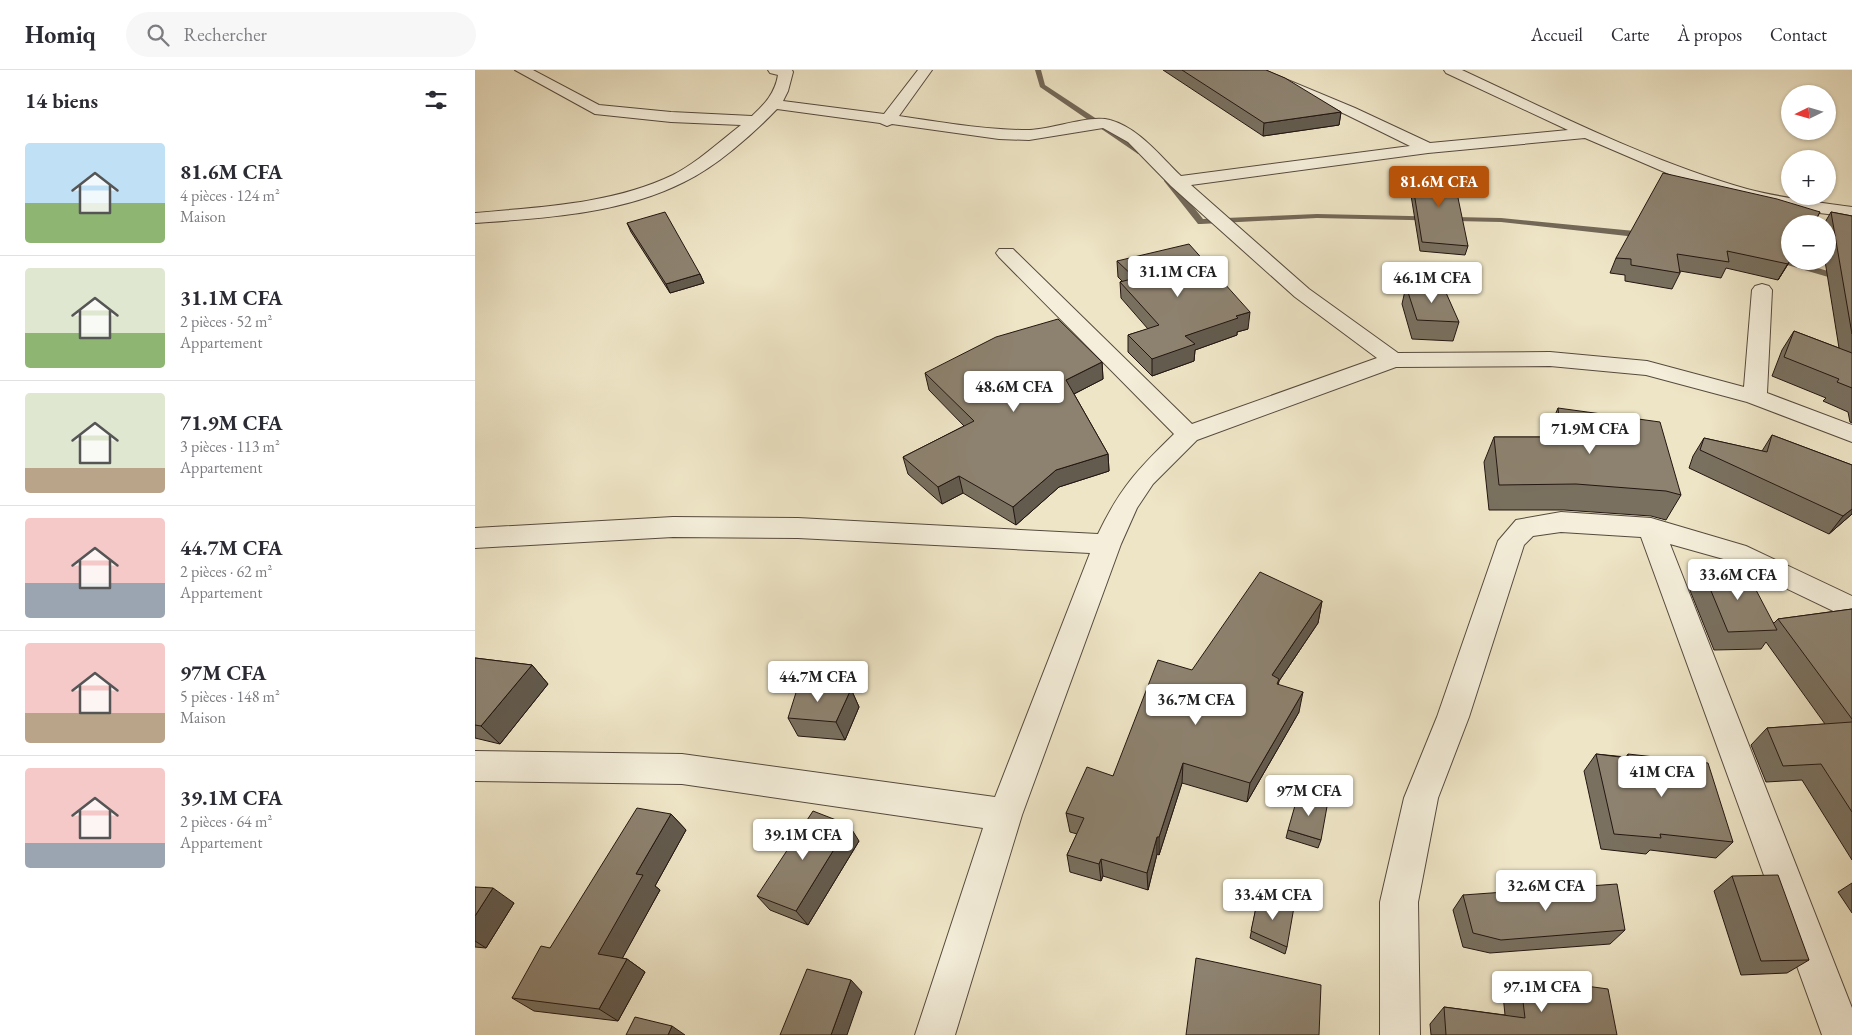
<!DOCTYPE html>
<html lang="fr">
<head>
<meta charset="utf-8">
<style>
  :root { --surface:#fff; --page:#f7f7f7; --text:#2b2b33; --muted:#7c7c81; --line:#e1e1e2; --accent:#b45309 }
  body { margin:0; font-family:"EB Garamond",serif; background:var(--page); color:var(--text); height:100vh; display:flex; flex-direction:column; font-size:19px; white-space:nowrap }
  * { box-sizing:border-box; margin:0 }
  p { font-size:16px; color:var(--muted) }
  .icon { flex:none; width:28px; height:28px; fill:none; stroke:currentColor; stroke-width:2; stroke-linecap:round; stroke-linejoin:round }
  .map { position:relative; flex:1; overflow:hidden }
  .drawer { display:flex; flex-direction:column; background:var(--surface); width:475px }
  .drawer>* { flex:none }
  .needle { width:32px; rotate:265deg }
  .buttons { position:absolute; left:1306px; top:15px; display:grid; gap:10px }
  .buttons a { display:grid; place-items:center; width:55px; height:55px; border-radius:50%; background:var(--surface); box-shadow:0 1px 4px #0004; font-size:25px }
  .price { position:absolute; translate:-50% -42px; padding:0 11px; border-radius:5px; background:#fff; color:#222; font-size:16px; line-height:32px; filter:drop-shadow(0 1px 2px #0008) }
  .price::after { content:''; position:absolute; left:50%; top:30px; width:15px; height:11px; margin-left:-8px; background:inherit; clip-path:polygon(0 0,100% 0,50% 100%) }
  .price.active { background:var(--accent); color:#fff }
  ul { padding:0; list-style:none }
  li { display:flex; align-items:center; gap:15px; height:125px; padding:0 25px }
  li+li { border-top:1px solid var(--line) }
  li span { display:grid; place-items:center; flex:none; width:140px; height:100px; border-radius:5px; color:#555 }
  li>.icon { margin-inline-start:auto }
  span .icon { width:60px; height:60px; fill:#fffc; stroke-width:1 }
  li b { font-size:21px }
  h2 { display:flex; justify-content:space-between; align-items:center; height:60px; padding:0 25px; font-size:21px }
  header { display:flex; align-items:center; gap:30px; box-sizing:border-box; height:70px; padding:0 25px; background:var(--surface); border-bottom:1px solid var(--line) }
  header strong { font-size:24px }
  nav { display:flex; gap:28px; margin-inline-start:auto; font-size:18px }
  .search { width:350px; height:45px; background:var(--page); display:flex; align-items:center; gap:12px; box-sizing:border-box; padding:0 18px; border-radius:28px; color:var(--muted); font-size:19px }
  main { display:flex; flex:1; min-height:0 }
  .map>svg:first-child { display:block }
</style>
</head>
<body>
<header>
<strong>Homiq</strong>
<div class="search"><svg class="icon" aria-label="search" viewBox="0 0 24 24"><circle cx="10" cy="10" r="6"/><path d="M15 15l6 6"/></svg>Rechercher</div>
<nav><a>Accueil</a><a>Carte</a><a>À propos</a><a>Contact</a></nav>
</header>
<main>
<section class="drawer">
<h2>14 biens<svg class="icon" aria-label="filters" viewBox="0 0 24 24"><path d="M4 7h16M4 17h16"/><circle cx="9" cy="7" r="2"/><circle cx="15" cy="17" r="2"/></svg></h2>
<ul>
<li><span style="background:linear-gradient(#bfe0f5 60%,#8fb573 0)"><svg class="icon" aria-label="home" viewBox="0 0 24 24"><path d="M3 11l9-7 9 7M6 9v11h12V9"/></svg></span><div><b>81.6M CFA</b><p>4 pièces · 124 m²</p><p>Maison</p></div></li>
<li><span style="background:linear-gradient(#dfe7d0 65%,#8fb573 0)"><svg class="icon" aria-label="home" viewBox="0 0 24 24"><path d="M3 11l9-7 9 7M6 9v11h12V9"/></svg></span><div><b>31.1M CFA</b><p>2 pièces · 52 m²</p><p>Appartement</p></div></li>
<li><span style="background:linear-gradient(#dfe7d0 75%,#b9a48a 0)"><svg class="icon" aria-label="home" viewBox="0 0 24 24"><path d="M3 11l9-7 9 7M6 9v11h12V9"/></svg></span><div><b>71.9M CFA</b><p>3 pièces · 113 m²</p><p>Appartement</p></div></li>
<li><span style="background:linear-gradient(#f6c9c9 65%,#9aa5b1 0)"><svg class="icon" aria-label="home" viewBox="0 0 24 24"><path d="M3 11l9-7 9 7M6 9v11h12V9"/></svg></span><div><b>44.7M CFA</b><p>2 pièces · 62 m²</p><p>Appartement</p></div></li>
<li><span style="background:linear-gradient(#f6c9c9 70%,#b9a48a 0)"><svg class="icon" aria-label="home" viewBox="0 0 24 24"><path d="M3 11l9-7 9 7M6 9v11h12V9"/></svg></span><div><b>97M CFA</b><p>5 pièces · 148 m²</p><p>Maison</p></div></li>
<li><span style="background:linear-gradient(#f6c9c9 75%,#9aa5b1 0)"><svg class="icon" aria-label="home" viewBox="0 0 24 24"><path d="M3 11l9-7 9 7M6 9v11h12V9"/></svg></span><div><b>39.1M CFA</b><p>2 pièces · 64 m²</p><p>Appartement</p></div></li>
</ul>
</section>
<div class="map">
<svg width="1377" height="965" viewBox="0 0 1377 965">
  <rect width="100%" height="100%" fill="#eee5c6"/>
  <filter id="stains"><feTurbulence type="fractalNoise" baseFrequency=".004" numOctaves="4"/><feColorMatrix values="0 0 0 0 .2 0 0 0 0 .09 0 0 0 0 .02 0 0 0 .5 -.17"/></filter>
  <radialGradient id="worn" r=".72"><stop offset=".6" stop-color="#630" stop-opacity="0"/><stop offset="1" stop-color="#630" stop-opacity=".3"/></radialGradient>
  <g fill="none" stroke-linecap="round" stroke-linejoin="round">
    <!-- stream -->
    <path fill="#736858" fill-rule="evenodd" d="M560,0h6l4,15 99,65v4h-6l-98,-67z
      M689,107h6l33,42 114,-5 184,4 144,14 4,3 -4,3 -144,-16 -184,-4 -116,6h-3l-34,-43z
      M1298,185l79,23v6l-82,-24 -1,-2z"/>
    <!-- minor casing -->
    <g stroke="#564a3e" stroke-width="2">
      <path id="minor" d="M40,0h18l66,35 72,7 81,4c13,-12 23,-23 26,-41l-8,-2 -2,-3h24l1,2 -5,19 -5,10 101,13 34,-44h14l-33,46c42,6 85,14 128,14 24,0 63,-16 83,-10 29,8 50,36 71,56l229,-30 -65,-32 -98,-41 -2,-3h19l91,38 75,35 138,-13 -122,-57 -2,-3h18c93,43 186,91 285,119 34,9 70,13 105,18v10l-57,-7 -58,-13 -54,-17 -98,-42 -157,15 -237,32 118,104 89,64 152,-1 97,9 97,26 8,-97 3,-4 7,-2 7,2 3,4 -5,103 85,32v17l-105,-40 -101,-27 -96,-9 -154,1 -199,73 -44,44 -16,24 -16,36 -99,271 -67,220h-40l68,-207 -301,-44 -207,-3v-30l207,3 313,43 95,-244 -292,-15 -125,-1 -198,11v-20l198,-11 125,1 300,16c22,-46 40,-65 76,-100l-175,-177 -3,-4 3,-4h14l179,175 185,-66 -82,-61 -124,-111 -43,-44 -25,-14 -74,12 -30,-1 -107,-15 -5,2 -7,-3 -103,-14c-24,25 -61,58 -93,73 -63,32 -140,36 -209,41v-10c65,-6 138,-9 198,-38 25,-13 46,-33 68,-50l-70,-3 -76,-8z
        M1086,442l90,6 95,28 106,50v24l-125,-60 -57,-16 182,464v27h-30l-181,-498 -80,-5 -28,4 -9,9 -55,172 -31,81 -20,104 2,133h-40v-133l24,-104 33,-81 61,-176 18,-21z"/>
    </g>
    <!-- minor -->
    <use href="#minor" fill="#f4eeda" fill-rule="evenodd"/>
  </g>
  <!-- wall -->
  <path fill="#79705f" stroke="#231611" d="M688,0h103l75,42 -2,13 -76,11z
    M936,104l57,72 -3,9 -45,-4 -11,-68z
    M1345,142l-6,12h-24v37l-12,19 -52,-12 -5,10 -41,-7v2l-8,16 -47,-8v-6l-15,-2 6,-15z
    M1356,142l21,4v207l-2,-1 -2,-10 -25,-11 3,-3 -54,-22 10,-26 12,-19 45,17 -14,-87h2v-37h-3z
    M152,153l73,51 4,9 -34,10 -39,-61z
    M642,191l131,68 -11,3v3l-42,15 -1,11 -42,15 -24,-24v-17l20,-6 -27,-31 -1,-16 2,-1 -4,-4z
    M931,216l53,36 -6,19 -41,-2 -10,-35z
    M627,292l1,17 -29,15 34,60 1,17 -50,16 -43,38 -53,-32 -21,11 -34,-30 -5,-17 61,-31 -35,-36 -4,-17z
    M1083,338l123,87 -15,25 -15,-4 -87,-6h-75l-5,-48 10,-25h54l-1,-3z
    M1297,365l80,30v49l-23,20 -140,-66 4,-12 11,-18 58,13z
    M1227,499l72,54 4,-4 74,-10v251l-50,-80 -36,2 -15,-37 16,-17 58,-4 -59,-82 -5,7 -47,1 -25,-62z
    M847,531l-4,22 -39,58 -1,3 21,28 -52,90 -65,-19 -23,72 -2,-1 -9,36 -45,-14 -2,5 -31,-9 -3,-17 10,-21 -7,-2 -4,-19 47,-37 79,-106z
    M0,588l57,7 16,19 -48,60 -25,-6z
    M376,619l8,18 -14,33 -47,-4 -10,-18z
    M1121,684l30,3 2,-3 105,88 -17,16 -66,-8 -4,4 -45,-5 -17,-78z
    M196,744l15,16 -31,56 5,4 -38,68 5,1 18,13 -27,49 -84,-10 -22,-13 38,-50z
    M813,760l33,10 -3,8 -32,-10z
    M384,771l-51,84 -38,-15 -13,-14z
    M1257,806l77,84 -22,13 -46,2 -27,-84z
    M1377,813v30l-14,-21z
    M0,817l39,16 -28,45 -11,-1z
    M988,825l162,35 -15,14 -120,9 -27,-6 -10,-37z
    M783,828l29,49 -2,7 -35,-16z
    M1045,907l97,58h-186l-1,-11 14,-17 61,8 -2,-20z"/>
  <!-- shaded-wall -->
  <path fill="#635b4e" stroke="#231611" d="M866,42l-2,13 -76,11 1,-13z
    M1315,190v1l-12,19z
    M225,204l4,9 -34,10 -4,-9z
    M775,242l-2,17 -11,3v3l-42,15 -1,11 -42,15v-17l33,-23 51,-20z
    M627,292l1,17 -35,18 -2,-17z
    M633,384l1,17 -50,16 -43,38 -3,-18 43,-37z
    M484,406l4,17 -21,11 -4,-17z
    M1377,439v5l-23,20 14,-18z
    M847,531l-4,22 -39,58 -3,19 -4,-25z
    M57,595l16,19 -48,60 -19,-18z
    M376,619l8,18 -14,33 -9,-18z
    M828,622l-4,20 -52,90 3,-19z
    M708,693l-1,20 -23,72v-18z
    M196,744l15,16 -31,56 5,4 -43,78 -19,-14 38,-80z
    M374,755l10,16 -51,84 -12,-14z
    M682,767v17l-9,36 -1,-17z
    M626,789l2,17 -2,5 -2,-17z
    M18,818l21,15 -28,45 -11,-7v-25z
    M152,889l18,13 -27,49 -19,-12z
    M376,910l11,12 -15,43h-16z
    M197,956l13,9h-17z"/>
  <!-- building -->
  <path fill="#8d826f" stroke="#231611" d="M707,0h84l19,8 56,34 -77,11z
    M977,99l16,77 -46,-4 -11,-68z
    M1188,103l114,26 43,13 -7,12h-23v36l-2,4 -61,-13 2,11 -52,-8 3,19 -49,-8v-6l-15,-1z
    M190,142l35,62 -34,10 -39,-61z
    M1356,142l21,4v118z
    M714,174l61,68 -14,4 2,2 -53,18 10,8 -43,15 -24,-24 31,-10 -39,-43 15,-4 -18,-17z
    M931,216h37l16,36 -42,-2z
    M583,249l44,43 -36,18 42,74 -52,16 -43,37 -54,-31 -21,11 -35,-30 71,-36 -49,-48 71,-36z
    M1319,261l58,22v35l-15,-6 2,-3 -55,-22z
    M1083,338l102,14 21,73 -15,-4 -90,-7 -77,1 -5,-48h67z
    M1297,365l80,30v44l-9,7 -143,-66 4,-12 63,14z
    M1227,499h43l32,61 -49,2z
    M785,502l62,29 -50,74 7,4 -2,5 26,8 -53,91 -67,-20 -24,74h-2l-10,36 -46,-14 -2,5 -32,-9 17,-37 -18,-5 21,-46 26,9 45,-116 34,10z
    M1377,539v110l-74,-100z
    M0,588l57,7 -51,61 -6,-1z
    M324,613l52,6 -15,33 -48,-4z
    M1377,652v90l-31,-48 -38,2 -16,-38z
    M1121,684l32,4v-4l80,9 25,79 -73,-8 1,4 -47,-4z
    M823,725l30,6 -7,39 -33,-10z
    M162,738l34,6 -35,60 7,1 -45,79 29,5 -28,50 -87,-11 29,-52 9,2z
    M338,741l36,14 -53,86 -39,-15z
    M1303,805l31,85 -48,1 -29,-85z
    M1142,814l8,46 -124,10 -28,-7 -10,-38z
    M0,817l18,1 -18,28z
    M783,828l36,9 -7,40 -36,-16z
    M721,888l125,27 -2,50h-133z
    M332,899l44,11 -20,55h-51z
    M1045,907l88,12 9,46h-171l-2,-28 81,11z
    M160,947l37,9 -4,9h-42z"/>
  <rect width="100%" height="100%" filter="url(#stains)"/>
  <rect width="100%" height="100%" fill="url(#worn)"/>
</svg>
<div class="buttons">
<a><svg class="needle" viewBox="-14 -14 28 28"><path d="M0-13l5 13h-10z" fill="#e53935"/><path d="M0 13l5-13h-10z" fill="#7c7c81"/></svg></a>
<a>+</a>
<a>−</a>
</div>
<b class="price active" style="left:964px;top:138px">81.6M CFA</b>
<b class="price" style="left:703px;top:228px">31.1M CFA</b>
<b class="price" style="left:957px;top:234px">46.1M CFA</b>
<b class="price" style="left:539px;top:343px">48.6M CFA</b>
<b class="price" style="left:1115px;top:385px">71.9M CFA</b>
<b class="price" style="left:1263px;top:531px">33.6M CFA</b>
<b class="price" style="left:343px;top:633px">44.7M CFA</b>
<b class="price" style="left:721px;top:656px">36.7M CFA</b>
<b class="price" style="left:1187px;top:728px">41M CFA</b>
<b class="price" style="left:834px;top:747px">97M CFA</b>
<b class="price" style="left:328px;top:791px">39.1M CFA</b>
<b class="price" style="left:1071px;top:842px">32.6M CFA</b>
<b class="price" style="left:798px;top:851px">33.4M CFA</b>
<b class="price" style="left:1067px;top:943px">97.1M CFA</b>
</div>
</main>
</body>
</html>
